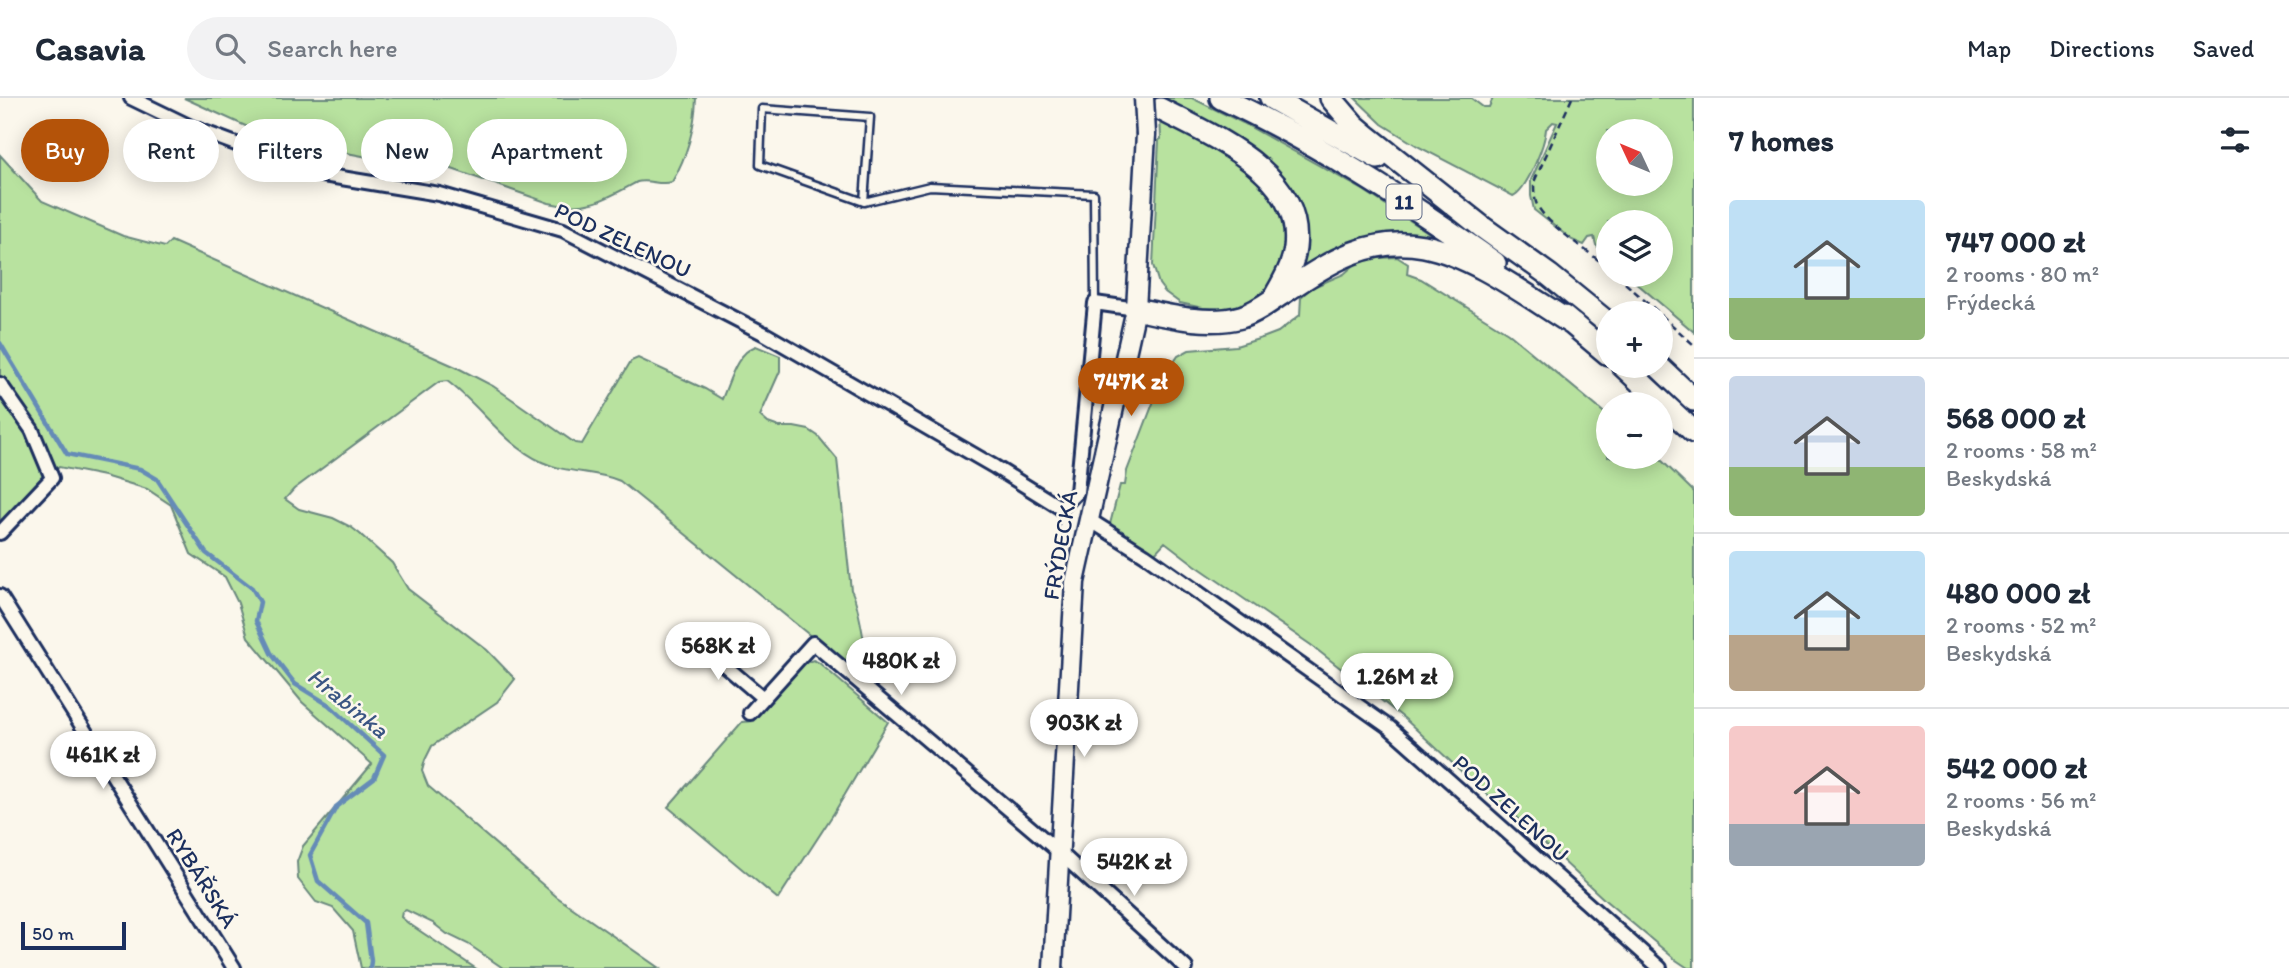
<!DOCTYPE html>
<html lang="en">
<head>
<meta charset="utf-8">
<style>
  :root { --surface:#fff; --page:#f2f2f3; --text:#1f2937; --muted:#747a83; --line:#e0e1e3; --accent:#b45309 }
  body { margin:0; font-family:Itim,sans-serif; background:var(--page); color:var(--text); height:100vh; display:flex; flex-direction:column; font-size:26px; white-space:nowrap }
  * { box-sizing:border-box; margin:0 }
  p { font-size:23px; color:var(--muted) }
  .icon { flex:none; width:38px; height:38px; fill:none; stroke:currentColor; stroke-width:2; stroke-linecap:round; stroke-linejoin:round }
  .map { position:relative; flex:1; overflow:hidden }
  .sheet { display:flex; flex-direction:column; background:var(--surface); width:595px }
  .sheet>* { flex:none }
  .guide { position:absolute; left:21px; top:21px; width:665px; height:63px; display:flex; gap:14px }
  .needle { width:46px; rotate:314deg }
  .fabs { position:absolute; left:1596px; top:21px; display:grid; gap:14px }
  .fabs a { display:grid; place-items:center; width:77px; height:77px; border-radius:50%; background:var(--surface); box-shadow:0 4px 18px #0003; font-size:35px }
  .scale { position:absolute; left:21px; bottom:18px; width:105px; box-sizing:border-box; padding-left:7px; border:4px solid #1b2f5e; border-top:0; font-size:19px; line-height:24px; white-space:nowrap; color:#1b2f5e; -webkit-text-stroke:5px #fbf7ec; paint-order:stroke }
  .price { position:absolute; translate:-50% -60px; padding:0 16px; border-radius:24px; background:#fff; color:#222; font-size:23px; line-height:46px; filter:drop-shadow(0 2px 4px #0008) }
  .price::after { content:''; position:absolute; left:50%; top:42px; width:21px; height:16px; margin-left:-10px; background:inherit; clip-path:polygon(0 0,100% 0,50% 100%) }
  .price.current { background:var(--accent); color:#fff }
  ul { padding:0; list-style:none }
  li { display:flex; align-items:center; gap:21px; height:175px; padding:0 35px }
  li+li { border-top:2px solid var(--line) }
  li span { display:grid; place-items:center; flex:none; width:196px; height:140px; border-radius:7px; color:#555 }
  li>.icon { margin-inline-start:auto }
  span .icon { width:84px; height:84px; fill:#fffc; stroke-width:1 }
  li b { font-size:30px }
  h2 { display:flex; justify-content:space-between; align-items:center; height:84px; padding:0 35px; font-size:30px }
  .tag { padding:0 24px; border-radius:32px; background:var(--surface); box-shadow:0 4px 18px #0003; font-size:24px; line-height:63px }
  .tag.current { background:var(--accent); color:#fff }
  header { display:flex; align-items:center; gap:42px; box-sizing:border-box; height:98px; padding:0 35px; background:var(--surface); border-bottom:2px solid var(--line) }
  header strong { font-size:33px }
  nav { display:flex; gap:38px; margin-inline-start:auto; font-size:24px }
  .search { width:490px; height:63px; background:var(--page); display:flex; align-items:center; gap:18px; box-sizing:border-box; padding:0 24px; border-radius:38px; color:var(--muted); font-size:26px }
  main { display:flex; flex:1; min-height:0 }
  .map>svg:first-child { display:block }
</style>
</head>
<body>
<header>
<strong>Casavia</strong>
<div class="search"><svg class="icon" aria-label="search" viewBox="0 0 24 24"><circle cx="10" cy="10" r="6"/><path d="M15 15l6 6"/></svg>Search here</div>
<nav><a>Map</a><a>Directions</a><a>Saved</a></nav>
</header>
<main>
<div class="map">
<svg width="1694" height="870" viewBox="0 0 1694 870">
  <rect width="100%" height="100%" fill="#fbf7ec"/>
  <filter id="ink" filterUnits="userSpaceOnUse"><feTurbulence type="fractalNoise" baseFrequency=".0143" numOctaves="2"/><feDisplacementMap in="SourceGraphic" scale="14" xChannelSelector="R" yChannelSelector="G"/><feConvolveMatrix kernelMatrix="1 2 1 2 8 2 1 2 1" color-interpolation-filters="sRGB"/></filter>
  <g filter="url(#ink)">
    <!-- green -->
    <path fill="#b8e29f" stroke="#6a887e" stroke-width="2" fill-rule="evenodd" d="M184,0h512c-1,31 -9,58 -24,84 -12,4 -23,-3 -35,0 -31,17 -52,30 -88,21l-100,-35 -71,-9 -104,-20z
      M1160,0h32l51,25 120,67 77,50 -65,-2 -43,11 -31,23 -2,-1 6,-33v-12l-8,-25 -62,-62z
      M1355,0h116l12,9h6l4,-9h201v234l-67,-57h34v-53h-53v36l-12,-13 -2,-8 -5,1 -5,7 -12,-5 -38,-30 -3,-14v-16l26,-57 -4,-1 -7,7c-1,15 -19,61 -33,67l-94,-49 -37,-23zM1608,33h53v53h-53z
      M1160,17l74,40 48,46 7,49 -20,40 -11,9 -16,7 -15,3 -24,-1 -23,-5 -15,-11 -6,-8 -6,-19 6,-125 2,-1z
      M0,57l42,46 81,35 42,11 6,-6 285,126 37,19 82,57 7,1 49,-83 7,-3 67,31 17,10c8,-18 14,-46 34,-53l24,10v15l-20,45 8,7 11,4h15l15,3 9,6 19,23 14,131c8,10 16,71 19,88l-4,3 -246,-200c-25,-11 -53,-7 -78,-19 -39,-18 -62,-57 -95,-81l-8,1 -145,107 -9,10 14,10 34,9 18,9 9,7 32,29 16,26 79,61 28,29 -18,23 -65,44 -7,14 -3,11 6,15 129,111 102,71h-156l-35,-24 -21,-10 -14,-11 -27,-13 -4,2 -1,5 7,6 67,45h-114l-8,-37 -20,-23 -17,-6 -18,-23 -1,-17 6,-16 69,-82 -70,-62 -54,-65 -10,-34 -13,-26 -34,-23 -20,-49 -24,-16 -43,-13 -45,-9 -59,57z
      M1397,159l11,7 -1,10 14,5 87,54 100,83v41h50l36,35v476h-6l-12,-8 -70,-59 -90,-84 -39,-31 -72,-67 -94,-74 -116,-80 -30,-23 -10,11 -45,-29 10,-39h5l2,-14 35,-91 16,-24 11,-6 47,-4 29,-9 13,-5 22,-17 1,-18 10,-9 33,-14 17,-15z
      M813,562l5,2 70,60 -54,91 -56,86 -110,-92 74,-85 11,-1 50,-57z"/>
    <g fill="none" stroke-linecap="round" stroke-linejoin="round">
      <!-- stream -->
      <path stroke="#658bb7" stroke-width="4.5" d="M0,245l67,111 73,15 17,10 49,74 46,35 8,14 -4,19 15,32 24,31 34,21 55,50 -10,23 -37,28 -27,49 8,26 48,42 5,38 -1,7"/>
      <!-- service casing -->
      <g stroke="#1b2f5e" stroke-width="11">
        <path id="service" d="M864,104l-104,-37 2,-56 108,8 -6,85 66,-16 164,8 1,109"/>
      </g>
      <!-- minor casing -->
      <g stroke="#1b2f5e" stroke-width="18">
        <path id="minor" d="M131,0l62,30 124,46 122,20 124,36 202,104 230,133 66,41 16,-16 18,-189 41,6
          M0,286l32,46 20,48 -52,55
          M1088,421l57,36 245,173 270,240
          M0,498l234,372
          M695,542l68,58
          M750,615l63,-70 246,209 127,116"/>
      </g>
      <!-- secondary casing -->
      <g stroke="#1b2f5e" stroke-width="23">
        <path id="secondary" d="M1053,870l22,-386 61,-273 10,-175"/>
      </g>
      <!-- trunk casing -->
      <g stroke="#1b2f5e" stroke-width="26">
        <path id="trunk" d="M1221,0c97,45 187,104 274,165
          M1271,0l107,60
          M1331,0l23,27 13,11 115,91 67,48 59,48
          M1160,11c53,28 144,64 135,139 -2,18 -12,34 -21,50
          M1136,211c33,7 72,17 105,8 16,-5 28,-15 42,-24 44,-29 85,-58 141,-47 51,10 106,52 150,79
          M1564,219l44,37
          M1623,268l71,66
          M1658,268l36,34"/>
      </g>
      <!-- path -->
      <path stroke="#1b2f5e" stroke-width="2.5" stroke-dasharray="7 5" stroke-linecap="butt" d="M1572,0l-38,84c0,8 0,16 3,23 11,21 52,46 71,63
        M1616,177l43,38
        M1661,217l33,30
        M1059,424l-1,20 9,1"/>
      <!-- service -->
      <use href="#service" stroke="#fbf7ec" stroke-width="6"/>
      <!-- minor -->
      <use href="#minor" stroke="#fbf7ec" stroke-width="12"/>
      <!-- secondary -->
      <use href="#secondary" stroke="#fbf7ec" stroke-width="18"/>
      <!-- trunk -->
      <use href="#trunk" stroke="#fbf7ec" stroke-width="21"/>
      <!-- secondary-bridge casing -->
      <g stroke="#1b2f5e" stroke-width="23" stroke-linecap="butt">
        <path id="secondary-bridge" d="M1144,0l2,36"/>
      </g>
      <!-- secondary-bridge -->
      <use href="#secondary-bridge" stroke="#fbf7ec" stroke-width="18"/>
    </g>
  </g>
  <g text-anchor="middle" stroke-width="5" stroke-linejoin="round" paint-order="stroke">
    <!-- shield labels -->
    <rect fill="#fbf7ec" stroke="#5e6b89" stroke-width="2" x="1386.5" y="86.5" width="35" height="35" rx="5"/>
    <g font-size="21" font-weight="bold" fill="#1b2f5e">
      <text x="1404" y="111">11</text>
    </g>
    <!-- street labels -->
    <g font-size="23" fill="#1b2f5e" stroke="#fbf7ec">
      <text transform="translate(623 142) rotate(25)" y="8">POD ZELENOU</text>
      <text transform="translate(1060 447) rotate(-80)" y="8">FRÝDECKÁ</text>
      <text transform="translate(1511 710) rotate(42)" y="8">POD ZELENOU</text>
      <text transform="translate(202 780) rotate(58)" y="8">RYBÁŘSKÁ</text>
    </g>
    <!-- water labels -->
    <g font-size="24" font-style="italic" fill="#3a5583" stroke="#fbf7ec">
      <text transform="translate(348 605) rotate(39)" y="8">Hrabinka</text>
    </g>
  </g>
</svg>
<div class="fabs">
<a><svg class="needle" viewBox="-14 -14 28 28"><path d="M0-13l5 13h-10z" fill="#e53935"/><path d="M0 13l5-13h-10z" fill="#747a83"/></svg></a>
<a><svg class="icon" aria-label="layers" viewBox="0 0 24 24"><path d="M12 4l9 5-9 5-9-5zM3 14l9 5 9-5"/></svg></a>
<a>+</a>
<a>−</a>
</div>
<div class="scale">50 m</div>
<b class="price current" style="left:1131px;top:320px">747K zł</b>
<b class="price" style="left:718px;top:584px">568K zł</b>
<b class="price" style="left:901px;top:599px">480K zł</b>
<b class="price" style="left:1397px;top:615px">1.26M zł</b>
<b class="price" style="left:1084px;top:661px">903K zł</b>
<b class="price" style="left:103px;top:693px">461K zł</b>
<b class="price" style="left:1134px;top:800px">542K zł</b>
<div class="guide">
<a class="tag current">Buy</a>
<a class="tag">Rent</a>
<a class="tag">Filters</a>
<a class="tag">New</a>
<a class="tag">Apartment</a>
</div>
</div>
<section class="sheet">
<h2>7 homes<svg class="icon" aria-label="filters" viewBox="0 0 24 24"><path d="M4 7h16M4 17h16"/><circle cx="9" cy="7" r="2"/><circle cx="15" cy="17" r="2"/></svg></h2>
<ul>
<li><span style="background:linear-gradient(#bfe0f5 70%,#8fb573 0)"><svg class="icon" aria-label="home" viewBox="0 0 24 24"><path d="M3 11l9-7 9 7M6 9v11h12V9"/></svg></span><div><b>747 000 zł</b><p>2 rooms · 80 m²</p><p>Frýdecká</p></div></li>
<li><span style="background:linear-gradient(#c9d6e8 65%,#8fb573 0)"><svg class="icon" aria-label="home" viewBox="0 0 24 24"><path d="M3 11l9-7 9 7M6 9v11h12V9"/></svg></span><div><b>568 000 zł</b><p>2 rooms · 58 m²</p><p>Beskydská</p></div></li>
<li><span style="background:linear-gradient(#bfe0f5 60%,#b9a48a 0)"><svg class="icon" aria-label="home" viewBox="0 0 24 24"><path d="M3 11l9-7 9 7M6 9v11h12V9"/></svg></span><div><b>480 000 zł</b><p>2 rooms · 52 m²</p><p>Beskydská</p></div></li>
<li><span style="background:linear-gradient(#f6c9c9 70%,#9aa5b1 0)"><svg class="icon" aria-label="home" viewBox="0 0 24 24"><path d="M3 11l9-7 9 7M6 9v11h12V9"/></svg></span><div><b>542 000 zł</b><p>2 rooms · 56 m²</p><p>Beskydská</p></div></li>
</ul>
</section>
</main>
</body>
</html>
